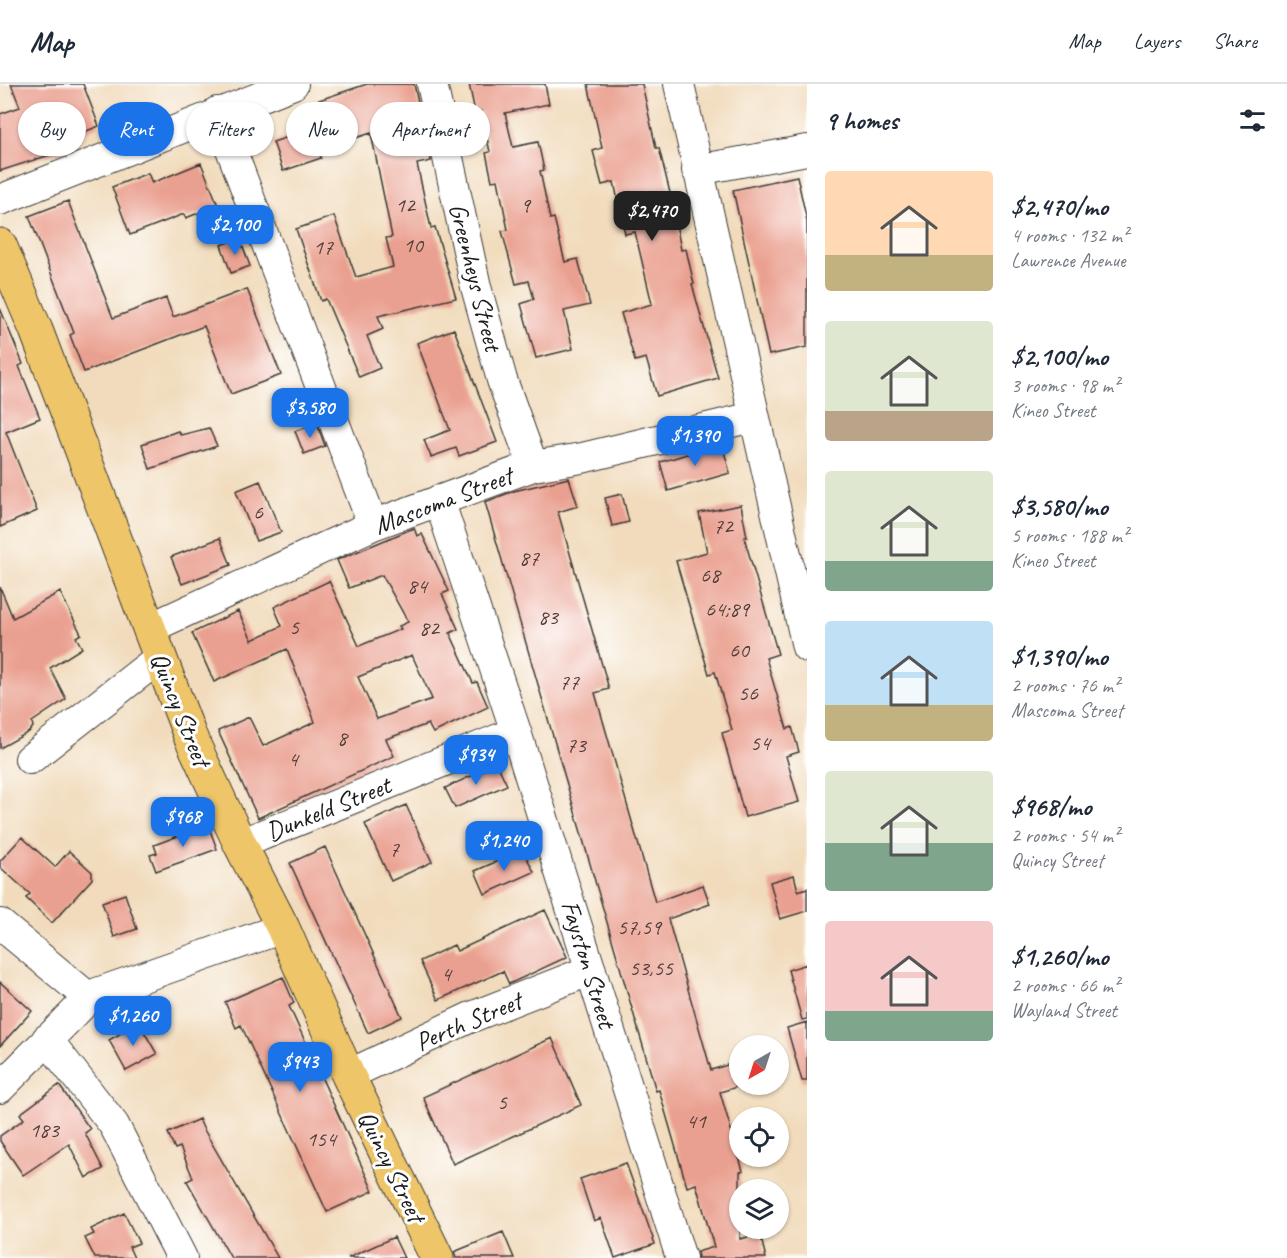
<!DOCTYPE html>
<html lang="en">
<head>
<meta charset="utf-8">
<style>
  :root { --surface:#fff; --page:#f6f6f7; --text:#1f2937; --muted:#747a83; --line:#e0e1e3; --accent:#1a73e8 }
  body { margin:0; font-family:Caveat,sans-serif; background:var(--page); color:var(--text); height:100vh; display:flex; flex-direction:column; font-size:22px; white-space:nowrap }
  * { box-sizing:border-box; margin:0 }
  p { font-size:20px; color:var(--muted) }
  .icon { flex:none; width:33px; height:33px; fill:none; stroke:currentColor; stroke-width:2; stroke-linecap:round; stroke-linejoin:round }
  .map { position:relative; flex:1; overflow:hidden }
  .details { display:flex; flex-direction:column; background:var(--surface); width:480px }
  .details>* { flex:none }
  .top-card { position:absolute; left:18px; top:18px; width:570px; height:54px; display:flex; gap:12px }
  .needle { width:39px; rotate:219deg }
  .fabs { position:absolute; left:729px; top:951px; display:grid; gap:12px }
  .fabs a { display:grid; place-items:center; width:60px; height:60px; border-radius:50%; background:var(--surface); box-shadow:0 2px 4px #0004; font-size:30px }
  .price { position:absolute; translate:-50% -51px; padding:0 14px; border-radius:12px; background:var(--accent); color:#fff; font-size:20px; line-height:39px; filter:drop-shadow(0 2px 3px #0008) }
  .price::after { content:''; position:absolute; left:50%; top:36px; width:18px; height:14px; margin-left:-9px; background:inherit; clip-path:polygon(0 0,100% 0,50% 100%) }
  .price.current { background:#222; color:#fff }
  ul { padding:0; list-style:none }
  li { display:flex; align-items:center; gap:18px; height:150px; padding:0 18px }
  li span { display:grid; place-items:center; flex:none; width:168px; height:120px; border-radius:6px; color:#555 }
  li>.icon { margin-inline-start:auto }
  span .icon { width:72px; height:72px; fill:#fffc; stroke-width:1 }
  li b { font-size:26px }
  h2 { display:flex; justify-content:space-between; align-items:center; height:72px; padding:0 18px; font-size:26px }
  .tag { padding:0 21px; border-radius:27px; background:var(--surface); box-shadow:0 2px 4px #0004; font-size:21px; line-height:54px }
  .tag.current { background:var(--accent); color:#fff }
  header { display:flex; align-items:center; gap:36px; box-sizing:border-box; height:84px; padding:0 30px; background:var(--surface); border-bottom:2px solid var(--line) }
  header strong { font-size:28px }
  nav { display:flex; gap:33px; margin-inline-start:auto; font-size:21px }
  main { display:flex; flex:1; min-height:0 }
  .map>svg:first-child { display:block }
</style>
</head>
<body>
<header>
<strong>Map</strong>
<nav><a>Map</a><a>Layers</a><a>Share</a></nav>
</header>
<main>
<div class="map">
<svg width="807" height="1174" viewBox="0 0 807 1174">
  <rect width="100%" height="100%" fill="#fff"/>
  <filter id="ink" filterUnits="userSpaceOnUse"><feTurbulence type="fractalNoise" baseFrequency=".0167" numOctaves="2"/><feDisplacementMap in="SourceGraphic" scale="12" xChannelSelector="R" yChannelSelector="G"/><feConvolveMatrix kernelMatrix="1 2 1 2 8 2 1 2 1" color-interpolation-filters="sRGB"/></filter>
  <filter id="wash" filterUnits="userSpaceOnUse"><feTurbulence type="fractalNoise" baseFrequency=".008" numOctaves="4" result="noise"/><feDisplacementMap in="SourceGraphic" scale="24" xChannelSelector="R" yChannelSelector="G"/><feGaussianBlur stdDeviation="1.35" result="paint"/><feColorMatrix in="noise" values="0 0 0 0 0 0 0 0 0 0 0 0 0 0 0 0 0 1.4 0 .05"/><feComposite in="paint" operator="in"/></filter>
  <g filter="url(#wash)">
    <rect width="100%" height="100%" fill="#f1dbbc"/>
    <g id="blocks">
      <!-- building -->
      <path fill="#eaa090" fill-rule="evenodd" d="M11,0h72l16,42 -40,16 3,9 -62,20v-57l20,-7z
        M367,0h47l17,77 -14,3 14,64 4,-1 21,71 -78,18 5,13 -16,7 13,32 -21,9 -33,-78 -5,2 -25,-72 38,-13 22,61 37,-10 -7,-29 6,-1 -21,-104 -52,17 2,8 -38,13 -10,-29 45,-15 -8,-24z
        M469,0h76l4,20 -44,9 8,34 25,-5 6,28 -4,1 10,48 4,-1 11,44 13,-3 12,46 -26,6 9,38 -37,9 -15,-54 13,-5 -5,-18 -13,3 -14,-53 6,-1 -10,-50 -6,1 -6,-28 4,-1 -9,-41 -6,1z
        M588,0h54l14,64h3l12,49 10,53 5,-1 8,35h-2l26,94 -61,18 -11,-38 -11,3 -14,-48 31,-9 -17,-72 -10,2 -11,-52 -12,3 -9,-34 9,-3z
        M201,79l17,42 -32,13 -2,-4 -54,21 -18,-48 36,-14 4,10z
        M797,92l10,45v126l-38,8 -36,-165z
        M68,117l45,117 53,-20 7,19 74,-28 34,86 -50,19 -27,-68 -120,46 -14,-37 4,-2 -45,-117z
        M240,155l10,27 -19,7 -10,-28z
        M0,224l23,56 -4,2 21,52 -34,14 31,79 -37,16z
        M454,245l43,113 -38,14 -3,-8 -25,9 -7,-17 26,-10 -33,-87z
        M317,340l8,22 -21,8 -9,-23z
        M209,344l8,18 -67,23 -8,-25 36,-13 3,4z
        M722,360l8,29 -62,18 -8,-29z
        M569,394l9,28 -20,6 51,177 -14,4 60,209 48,-17 7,19 -42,15 43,151 29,-9v25l-20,6 23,79 -3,1v67l20,-5 6,24h-68l-1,-6 17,-5 -18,-63 -9,3 -28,-97 -3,1 -171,-589 29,-11z
        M260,397l21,51 -25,9 -20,-50z
        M622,410l7,28 -17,4 -7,-28z
        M741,421l6,32h-3l34,117 -12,4 21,71 5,-2 7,25 -13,4 13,46 -54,15 -23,-84 10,-3 -17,-58 -6,2 -33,-113 31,-9 -8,-39z
        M414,444l3,8 5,-2 27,57 -7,3 16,35 -8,4 23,50 4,-1 11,25 -55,26 -5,-9 -42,15 8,17 -136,62 -40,-87 31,-14 14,29 52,-24 -28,-73 -73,33 -22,-49 46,-22 14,29 30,-14 -8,-19 55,-26 30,65 42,-17 -2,-3 9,-4 -26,-47 -33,13 -12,-28zM412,571l20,44 -55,20 -19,-42z
        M220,454l11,27 -49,19 -11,-27z
        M0,503l13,31 47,-26 21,42 -5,3 6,11 -32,20 16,31 -34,23 1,5 -4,5 -29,16z
        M497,680l10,21 -52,23 -10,-20z
        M406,721l26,57 -41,19 -26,-57z
        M208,741l9,24 -61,22 -6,-16 7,-2 -3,-8z
        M22,753l33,30 14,-16 23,21v7l-40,44 -26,-25 4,-4 -30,-27v-6z
        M325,763l77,170 -34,16 -78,-170z
        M523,766l11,22 -49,22 -10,-23z
        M794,791l4,16 9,-3v23l-27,8 -10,-37z
        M125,810l12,35 -23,8 -12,-35z
        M545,826l22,47 -58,27 -6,-13 -65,29 -18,-39 34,-16 3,6z
        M807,880v55l-5,1 -14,-50z
        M283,893l11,26 -5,3 84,185 -46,21 -86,-187 -5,3 -11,-26z
        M0,898l32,29 -32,35z
        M807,938v59h-5l-15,-53z
        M139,939l18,31 -31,17 -17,-31z
        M552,954l29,67 -128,59 -30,-67z
        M59,1001l31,44 -5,4 18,36 -17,9 -17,-34 -46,31 -23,-34v-5l24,-17 -4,-5z
        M199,1035l4,9 75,130h-47l-44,-77 6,-3 -13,-31 -5,2 -7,-16z
        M626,1079l29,81 -40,14 -14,-40 -7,3 -14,-42z
        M124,1129l15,30 -10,4 5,11h-39l-10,-20 9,-4 -3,-5z
        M503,1148l11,26h-58l-2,-6z
        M394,1153l10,21h-56z"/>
    </g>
  </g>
  <g filter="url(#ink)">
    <use href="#blocks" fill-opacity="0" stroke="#3c3934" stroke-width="1.5"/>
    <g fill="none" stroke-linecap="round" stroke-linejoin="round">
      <!-- minor casing -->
      <g stroke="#3c3934" stroke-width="32">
        <path id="minor" d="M432,0l44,203 26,93 31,86
          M679,0l128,563
          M217,28l156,413
          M697,86l110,-20
          M0,116l293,-116
          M439,416l77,232 165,526
          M148,545l225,-104 160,-59 49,-8 171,-41
          M30,675l129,-101
          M240,760l276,-112
          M0,840l89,74
          M47,955l67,86 68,133
          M348,991l121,-57 122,-48
          M0,1004l89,-90 8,-5 186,-65"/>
      </g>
      <!-- major casing -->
      <g stroke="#3c3934" stroke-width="35">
        <path id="major" d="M0,161l36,85 154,406 50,108 43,84 65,147 89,183"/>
      </g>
      <!-- minor -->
      <use href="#minor" stroke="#fff" stroke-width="30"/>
      <!-- major -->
      <use href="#major" stroke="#eec569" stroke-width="33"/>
    </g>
  </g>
  <g text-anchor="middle" stroke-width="6" stroke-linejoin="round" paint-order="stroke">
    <!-- number labels -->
    <g font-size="22" fill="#503d39">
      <text x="405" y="128">12</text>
      <text x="525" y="128">9</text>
      <text x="413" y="168">10</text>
      <text x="323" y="170">17</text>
      <text x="258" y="435">6</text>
      <text x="723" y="449">72</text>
      <text x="529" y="481">87</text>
      <text x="710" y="498">68</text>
      <text x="417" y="509">84</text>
      <text x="727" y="532">64;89</text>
      <text x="548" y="540">83</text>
      <text x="294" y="550">5</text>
      <text x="429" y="551">82</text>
      <text x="739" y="573">60</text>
      <text x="569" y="605">77</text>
      <text x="748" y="616">56</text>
      <text x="342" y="661">8</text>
      <text x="760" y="666">54</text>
      <text x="576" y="668">73</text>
      <text x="293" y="682">4</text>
      <text x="394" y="772">7</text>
      <text x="639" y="850">57,59</text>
      <text x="651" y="891">53,55</text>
      <text x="446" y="897">4</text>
      <text x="502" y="1025">5</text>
      <text x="696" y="1044">41</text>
      <text x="44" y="1053">183</text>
      <text x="321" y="1062">154</text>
    </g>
    <!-- street labels -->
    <g font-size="26" fill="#1c1c1c" stroke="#fff">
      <text transform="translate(476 193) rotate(76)" y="9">Greenheys Street</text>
      <text transform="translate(443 416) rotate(-21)" y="9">Mascoma Street</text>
      <text transform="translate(181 625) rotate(68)" y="9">Quincy Street</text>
      <text transform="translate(328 724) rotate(-22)" y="9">Dunkeld Street</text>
      <text transform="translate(589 880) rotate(73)" y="9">Fayston Street</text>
      <text transform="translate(468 937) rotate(-23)" y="9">Perth Street</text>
      <text transform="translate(392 1082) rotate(64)" y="9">Quincy Street</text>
    </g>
  </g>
</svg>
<div class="fabs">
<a><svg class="needle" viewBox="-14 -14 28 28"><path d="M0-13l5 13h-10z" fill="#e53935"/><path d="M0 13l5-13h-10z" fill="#747a83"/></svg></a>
<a><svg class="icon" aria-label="locate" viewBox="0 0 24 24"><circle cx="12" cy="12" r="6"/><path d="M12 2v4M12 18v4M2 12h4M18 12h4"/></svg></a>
<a><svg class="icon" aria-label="layers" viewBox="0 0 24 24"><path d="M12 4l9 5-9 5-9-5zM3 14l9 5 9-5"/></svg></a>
</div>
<b class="price current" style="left:652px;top:158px">$2,470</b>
<b class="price" style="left:235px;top:172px">$2,100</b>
<b class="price" style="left:310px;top:355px">$3,580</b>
<b class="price" style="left:695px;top:383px">$1,390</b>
<b class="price" style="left:476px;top:702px">$934</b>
<b class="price" style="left:183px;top:764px">$968</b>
<b class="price" style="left:504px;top:788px">$1,240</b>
<b class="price" style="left:133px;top:963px">$1,260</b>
<b class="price" style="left:300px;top:1009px">$943</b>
<div class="top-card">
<a class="tag">Buy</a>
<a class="tag current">Rent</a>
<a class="tag">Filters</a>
<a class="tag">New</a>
<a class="tag">Apartment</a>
</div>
</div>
<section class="details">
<h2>9 homes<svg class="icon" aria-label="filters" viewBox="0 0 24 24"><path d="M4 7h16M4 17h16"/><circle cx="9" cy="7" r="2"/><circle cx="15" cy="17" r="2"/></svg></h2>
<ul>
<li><span style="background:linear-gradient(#ffd9b3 70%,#c2b280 0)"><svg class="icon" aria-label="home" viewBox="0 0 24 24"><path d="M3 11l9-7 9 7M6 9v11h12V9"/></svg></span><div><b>$2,470/mo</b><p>4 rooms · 132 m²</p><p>Lawrence Avenue</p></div></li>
<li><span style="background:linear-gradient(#dfe7d0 75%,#b9a48a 0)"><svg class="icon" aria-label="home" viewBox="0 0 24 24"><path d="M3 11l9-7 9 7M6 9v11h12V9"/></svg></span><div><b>$2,100/mo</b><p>3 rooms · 98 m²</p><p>Kineo Street</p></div></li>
<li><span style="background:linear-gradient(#dfe7d0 75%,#7fa58c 0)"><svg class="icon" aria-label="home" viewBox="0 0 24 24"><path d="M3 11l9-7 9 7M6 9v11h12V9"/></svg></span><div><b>$3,580/mo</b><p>5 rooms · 188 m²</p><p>Kineo Street</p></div></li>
<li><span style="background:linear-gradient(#bfe0f5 70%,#c2b280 0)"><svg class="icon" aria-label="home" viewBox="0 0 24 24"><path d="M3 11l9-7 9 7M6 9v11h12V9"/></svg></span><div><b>$1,390/mo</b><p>2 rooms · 76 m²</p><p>Mascoma Street</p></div></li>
<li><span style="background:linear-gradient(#dfe7d0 60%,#7fa58c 0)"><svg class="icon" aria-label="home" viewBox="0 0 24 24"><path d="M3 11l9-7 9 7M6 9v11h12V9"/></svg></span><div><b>$968/mo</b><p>2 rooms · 54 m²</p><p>Quincy Street</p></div></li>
<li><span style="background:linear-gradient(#f6c9c9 75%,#7fa58c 0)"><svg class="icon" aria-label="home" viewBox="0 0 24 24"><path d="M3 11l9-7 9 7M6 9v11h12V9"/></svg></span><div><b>$1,260/mo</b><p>2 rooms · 66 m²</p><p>Wayland Street</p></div></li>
</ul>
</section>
</main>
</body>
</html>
